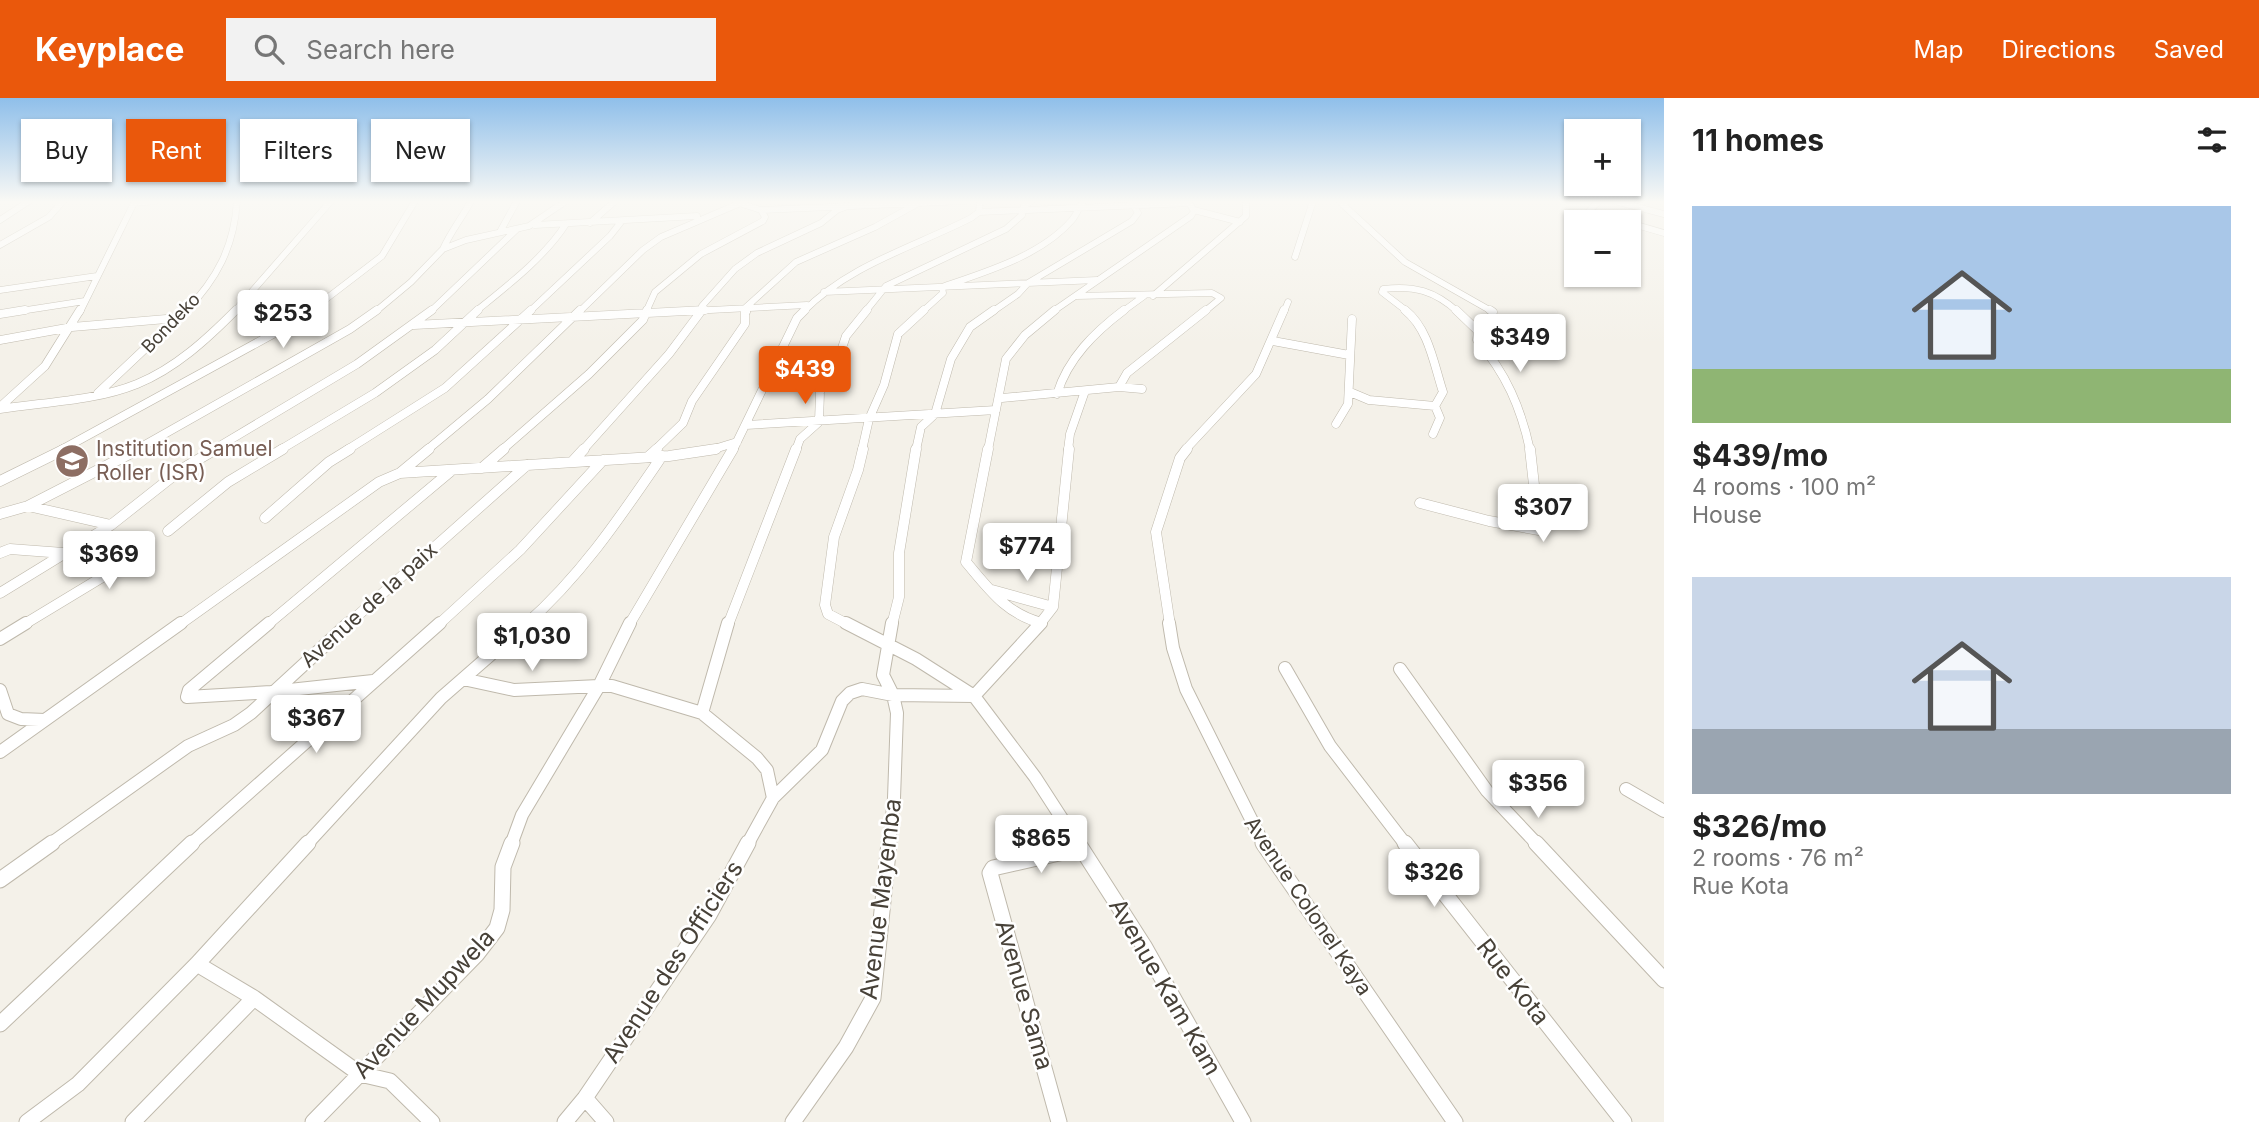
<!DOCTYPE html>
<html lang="en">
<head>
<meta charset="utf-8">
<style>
  :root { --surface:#fff; --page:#f2f2f2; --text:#222; --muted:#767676; --accent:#ea580c }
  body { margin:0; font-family:Inter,sans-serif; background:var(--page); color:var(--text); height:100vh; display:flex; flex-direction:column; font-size:26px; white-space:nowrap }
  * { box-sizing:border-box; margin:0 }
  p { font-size:23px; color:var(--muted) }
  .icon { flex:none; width:38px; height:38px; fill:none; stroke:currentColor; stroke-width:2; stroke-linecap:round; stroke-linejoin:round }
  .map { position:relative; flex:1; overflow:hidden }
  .side { display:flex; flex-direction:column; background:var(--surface); width:595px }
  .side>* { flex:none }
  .hud { position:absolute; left:21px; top:21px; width:665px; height:63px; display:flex; gap:14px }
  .controls { position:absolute; left:1564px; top:21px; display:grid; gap:14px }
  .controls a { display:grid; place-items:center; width:77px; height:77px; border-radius:0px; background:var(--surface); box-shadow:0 2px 5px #0004; font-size:35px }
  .price { position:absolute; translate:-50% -60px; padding:0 16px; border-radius:7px; background:#fff; color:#222; font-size:23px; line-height:46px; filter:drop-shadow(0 2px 4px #0008) }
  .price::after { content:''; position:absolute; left:50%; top:42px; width:21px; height:16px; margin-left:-10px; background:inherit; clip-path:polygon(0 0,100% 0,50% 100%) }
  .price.active { background:var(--accent); color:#fff }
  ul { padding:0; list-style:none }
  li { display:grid; align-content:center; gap:14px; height:371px; padding:0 28px }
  li span { display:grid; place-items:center; height:217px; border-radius:0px; color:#555 }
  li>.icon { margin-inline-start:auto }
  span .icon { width:126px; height:126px; fill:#fffc; stroke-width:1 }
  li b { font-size:30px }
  h2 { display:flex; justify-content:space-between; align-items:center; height:84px; padding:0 28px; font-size:30px }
  .chip { padding:0 24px; border-radius:0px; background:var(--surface); box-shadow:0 2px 5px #0004; font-size:24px; line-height:63px }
  .chip.active { background:var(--accent); color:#fff }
  header { display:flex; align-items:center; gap:42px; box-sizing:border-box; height:98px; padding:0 35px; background:var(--accent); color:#fff }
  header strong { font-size:33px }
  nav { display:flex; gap:38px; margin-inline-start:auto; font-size:24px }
  .search { width:490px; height:63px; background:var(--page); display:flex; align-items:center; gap:18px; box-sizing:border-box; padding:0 24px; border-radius:0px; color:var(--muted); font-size:26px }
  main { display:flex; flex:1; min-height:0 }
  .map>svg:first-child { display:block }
</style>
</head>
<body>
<header>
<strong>Keyplace</strong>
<div class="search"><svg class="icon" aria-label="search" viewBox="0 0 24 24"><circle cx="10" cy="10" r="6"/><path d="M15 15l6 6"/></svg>Search here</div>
<nav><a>Map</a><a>Directions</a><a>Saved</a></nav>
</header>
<main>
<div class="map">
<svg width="1664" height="1024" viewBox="0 0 1664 1024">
  <rect width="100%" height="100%" fill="#f4f1e9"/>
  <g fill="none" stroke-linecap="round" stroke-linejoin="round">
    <!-- minor-far4 casing -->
    <g stroke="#bfb9ac" stroke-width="7">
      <path id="minor-far4" d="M1339,103l66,61 88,50
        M1599,103l-9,9 2,2 72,21
        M1615,103l49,13
        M134,105l21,-2
        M739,105l22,7 203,-9
        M1194,112l46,12
        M979,114l210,-9
        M0,122l29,-19
        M590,125l25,-22
        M535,127l162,-9
        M501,132l16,-29
        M0,147l49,-28 14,-16
        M443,151c8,-18 19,-31 28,-48
        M1295,159l18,-56
        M0,192l97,-14
        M824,194l273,-12
        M1076,198l136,-3 9,5 -17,14
        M1153,198l93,-80v-15
        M14,214l71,-11
        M80,214l55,-111
        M185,214c32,-33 49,-65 52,-111
        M234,214l97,-111
        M309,214l73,-56 33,-55
        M375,214l36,-30 32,-33 23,-9 63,-14 37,-25
        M430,214l87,-83
        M475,214c32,-26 69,-54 91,-88
        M529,214l81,-76 11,-14
        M579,214l64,-62 18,-13 84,-36
        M646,214l9,-20 46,-38 62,-33 2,-4 -4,-7
        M671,214l136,-7
        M701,214l1,-6 33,-37 22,-16 64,-30 16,-13 24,-9
        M747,214l-3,-3 52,-47 79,-35 47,-26
        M803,214c46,-47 111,-65 168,-94l8,-6 1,-11
        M865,214l21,-26 120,-57 16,-14 2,-9 7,-5
        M922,214l21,-19 -1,-6c43,-15 99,-31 130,-67 5,-6 7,-13 11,-19
        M992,214l26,-18 10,-11 104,-62 6,-8 -7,-12
        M1052,214l139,-96 3,-5 -6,-10
        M1122,214l22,-16
        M1284,214l4,-10
        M1408,214l-26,-20 1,-3c31,-4 52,2 75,23"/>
    </g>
    <!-- minor-far3 casing -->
    <g stroke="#bfb9ac" stroke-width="9">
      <path id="minor-far3" d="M1456,212l22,21 -1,9c29,33 44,68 53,110
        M1490,212l3,2
        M0,216l25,-4
        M414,227l291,-15
        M0,242l72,-13 106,-9
        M1273,243l76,14
        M1119,289l8,-14 79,-63
        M1350,294l19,8 66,6 8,-14c-9,-27 -14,-63 -38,-82
        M98,295l88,-83
        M1057,296c11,-36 38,-62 67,-84
        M1002,300l117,-11 23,2
        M0,309l45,-41 35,-56
        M0,311c45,-7 95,-8 137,-25 39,-16 70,-45 99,-74
        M1336,326l12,-20 4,-85
        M746,327l250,-15
        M1433,336l7,-16 -5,-12
        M61,352l232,-127 18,-13
        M136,352l214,-121 27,-19
        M213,352l144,-86 75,-54
        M280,352l95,-57 60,-43 43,-40
        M347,352l98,-62 86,-78
        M427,352l61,-51 92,-89
        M502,352l87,-76 54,-54 4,-10
        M583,352l86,-96 33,-44
        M655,352l28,-27 9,-22 53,-77v-14
        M711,352l26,-8
        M733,352l64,-132 8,-8
        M796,352l4,-11 19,-17 1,-30 17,-29 9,-27 21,-26
        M862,352l7,-31 15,-34 14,-51 26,-24
        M916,352l5,-23 14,-13 16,-55 19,-32 24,-17
        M988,352l18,-91 19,-24 30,-25
        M1068,352l2,-16 15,-43
        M1185,352l71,-76 28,-64"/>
    </g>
    <!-- minor-far2 casing -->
    <g stroke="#bfb9ac" stroke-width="11">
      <path id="minor-far2" d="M429,351l-29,24 269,-17 47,-7
        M988,351l-22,113c23,27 40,52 76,61
        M648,359l9,-8
        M572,364l12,-13
        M482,370l22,-19
        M0,383l65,-32
        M1420,405l69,18 50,9 -9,-81
        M28,408l83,19
        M0,416l28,-8 111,-57
        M265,420l64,-56 21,-13
        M168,433l60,-49 55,-33
        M0,455l10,-4 107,8v5l-13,14 -81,49
        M992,492l61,17
        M0,495l111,-68 71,-56 34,-20
        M179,527l200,-143 21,-9
        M267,527l184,-154
        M347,527l180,-160
        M438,527l82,-75 83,-90
        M525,527c56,-49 96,-109 137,-169
        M629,527l104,-176
        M728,527l68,-176
        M849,527l-21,-11 -3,-9 9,-68 24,-67 5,-21
        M892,527l7,-28v-44l17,-104
        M1039,527l14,-18 16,-158
        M1170,527l-14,-93 24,-74 7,-9"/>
    </g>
    <!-- minor-far1 casing -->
    <g stroke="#bfb9ac" stroke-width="14">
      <path id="minor-far1" d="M269,525l-80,67 -2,7 84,-5 102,-11
        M630,525l-31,63h13l90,27 55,45 10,12 6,28
        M846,525l70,36 58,37 61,81 44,68
        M1169,525l4,25 13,41 78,156
        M0,541l26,-16
        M1285,570l45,78 76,99
        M1400,571l87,122 51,54
        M463,581l51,11 85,-4
        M0,592l8,24 13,5 24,1
        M702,615l26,-90
        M0,654l181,-129
        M1626,691l38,22
        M49,747l139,-99 46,-21 17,-12 98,-90
        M190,747l250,-222
        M306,747l135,-147 86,-75
        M511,747l11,-30 77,-129
        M747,747l26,-47 49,-48 20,-49 8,-8 12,-4 31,6 81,1 67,-73
        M889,747l5,-47 3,-85 -4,-18 -10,-20 9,-52"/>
    </g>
    <!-- minor casing -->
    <g stroke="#bfb9ac" stroke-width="17">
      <path id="minor" d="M1078,745l66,103 99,176
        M1263,745l192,279
        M1405,745l219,279
        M1536,745l128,137
        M0,782l52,-37
        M197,866l57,34 106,76 30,7 42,41
        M0,926l192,-181
        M585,1000l21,24
        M27,1024l51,-38 119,-120 111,-121
        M133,1024l121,-124
        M313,1024l164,-168 20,-26 5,-18 1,-43 9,-24
        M565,1024l20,-24 124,-183 39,-72
        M793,1024l53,-75 27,-49 16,-155
        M1059,1024l-69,-249 3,-5 88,-20"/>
    </g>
    <!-- minor-far4 -->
    <use href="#minor-far4" stroke="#fff" stroke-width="6"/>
    <!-- minor-far3 -->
    <use href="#minor-far3" stroke="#fff" stroke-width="8"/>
    <!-- minor-far2 -->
    <use href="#minor-far2" stroke="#fff" stroke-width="10"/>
    <!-- minor-far1 -->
    <use href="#minor-far1" stroke="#fff" stroke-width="12"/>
    <!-- minor -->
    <use href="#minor" stroke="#fff" stroke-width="15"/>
  </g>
  <!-- sky -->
  <linearGradient id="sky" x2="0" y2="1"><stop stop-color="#8fbfea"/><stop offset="0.42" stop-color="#faf9f5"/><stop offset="1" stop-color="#faf9f5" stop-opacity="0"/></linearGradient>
  <rect width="1664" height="247" fill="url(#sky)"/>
  <!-- icons -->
  <defs>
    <g id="school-disc" transform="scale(1.75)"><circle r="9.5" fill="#8d6e63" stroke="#fff"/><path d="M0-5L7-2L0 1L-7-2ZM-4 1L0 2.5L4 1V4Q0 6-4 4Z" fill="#fff"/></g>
  </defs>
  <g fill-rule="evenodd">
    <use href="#school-disc" x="72" y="363"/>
  </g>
  <g text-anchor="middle" stroke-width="5" stroke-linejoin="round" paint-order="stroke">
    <!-- far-street labels -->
    <g font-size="18" fill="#474138" stroke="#fff">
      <text transform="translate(171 225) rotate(-46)" y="6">Bondeko</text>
    </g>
    <!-- education labels -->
    <g font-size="21" fill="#785e54" stroke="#fff" text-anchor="start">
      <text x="96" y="358">Institution Samuel<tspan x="96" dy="24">Roller (ISR)</tspan></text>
    </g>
    <!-- street labels -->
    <g font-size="21" fill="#474138" stroke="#fff">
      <text transform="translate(369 507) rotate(-42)" y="7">Avenue de la paix</text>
      <text transform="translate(1308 808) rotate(56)" y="7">Avenue Colonel Kaya</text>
    </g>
    <!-- near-street labels -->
    <g font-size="24" fill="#474138" stroke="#fff">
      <text transform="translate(881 801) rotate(-83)" y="8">Avenue Mayemba</text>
      <text transform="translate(673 864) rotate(-57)" y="8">Avenue des Officiers</text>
      <text transform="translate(1513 884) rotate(52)" y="8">Rue Kota</text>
      <text transform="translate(1165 889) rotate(60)" y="8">Avenue Kam Kam</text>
      <text transform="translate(1024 897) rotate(74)" y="8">Avenue Sama</text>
      <text transform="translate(424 906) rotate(-47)" y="8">Avenue Mupwela</text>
    </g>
  </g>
</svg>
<div class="controls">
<a>+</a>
<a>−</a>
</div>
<b class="price" style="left:283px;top:252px">$253</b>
<b class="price" style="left:1520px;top:276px">$349</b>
<b class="price active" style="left:805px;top:308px">$439</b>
<b class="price" style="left:1543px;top:446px">$307</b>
<b class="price" style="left:1027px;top:485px">$774</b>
<b class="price" style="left:109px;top:493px">$369</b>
<b class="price" style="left:532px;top:575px">$1,030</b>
<b class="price" style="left:316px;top:657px">$367</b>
<b class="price" style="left:1538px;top:722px">$356</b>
<b class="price" style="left:1041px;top:777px">$865</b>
<b class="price" style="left:1434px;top:811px">$326</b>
<div class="hud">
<a class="chip">Buy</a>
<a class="chip active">Rent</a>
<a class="chip">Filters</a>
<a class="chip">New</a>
</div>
</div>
<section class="side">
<h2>11 homes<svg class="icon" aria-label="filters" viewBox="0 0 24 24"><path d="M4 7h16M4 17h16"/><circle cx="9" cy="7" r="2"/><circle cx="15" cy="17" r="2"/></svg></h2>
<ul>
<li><span style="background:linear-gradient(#a9c7e8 75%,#8fb573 0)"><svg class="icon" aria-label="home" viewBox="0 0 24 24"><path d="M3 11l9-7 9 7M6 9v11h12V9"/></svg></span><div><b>$439/mo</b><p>4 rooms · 100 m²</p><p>House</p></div></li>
<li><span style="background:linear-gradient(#c9d6e8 70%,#9aa5b1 0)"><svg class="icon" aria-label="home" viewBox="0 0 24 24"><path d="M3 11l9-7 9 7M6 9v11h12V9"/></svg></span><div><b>$326/mo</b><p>2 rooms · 76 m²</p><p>Rue Kota</p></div></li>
</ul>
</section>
</main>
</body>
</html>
